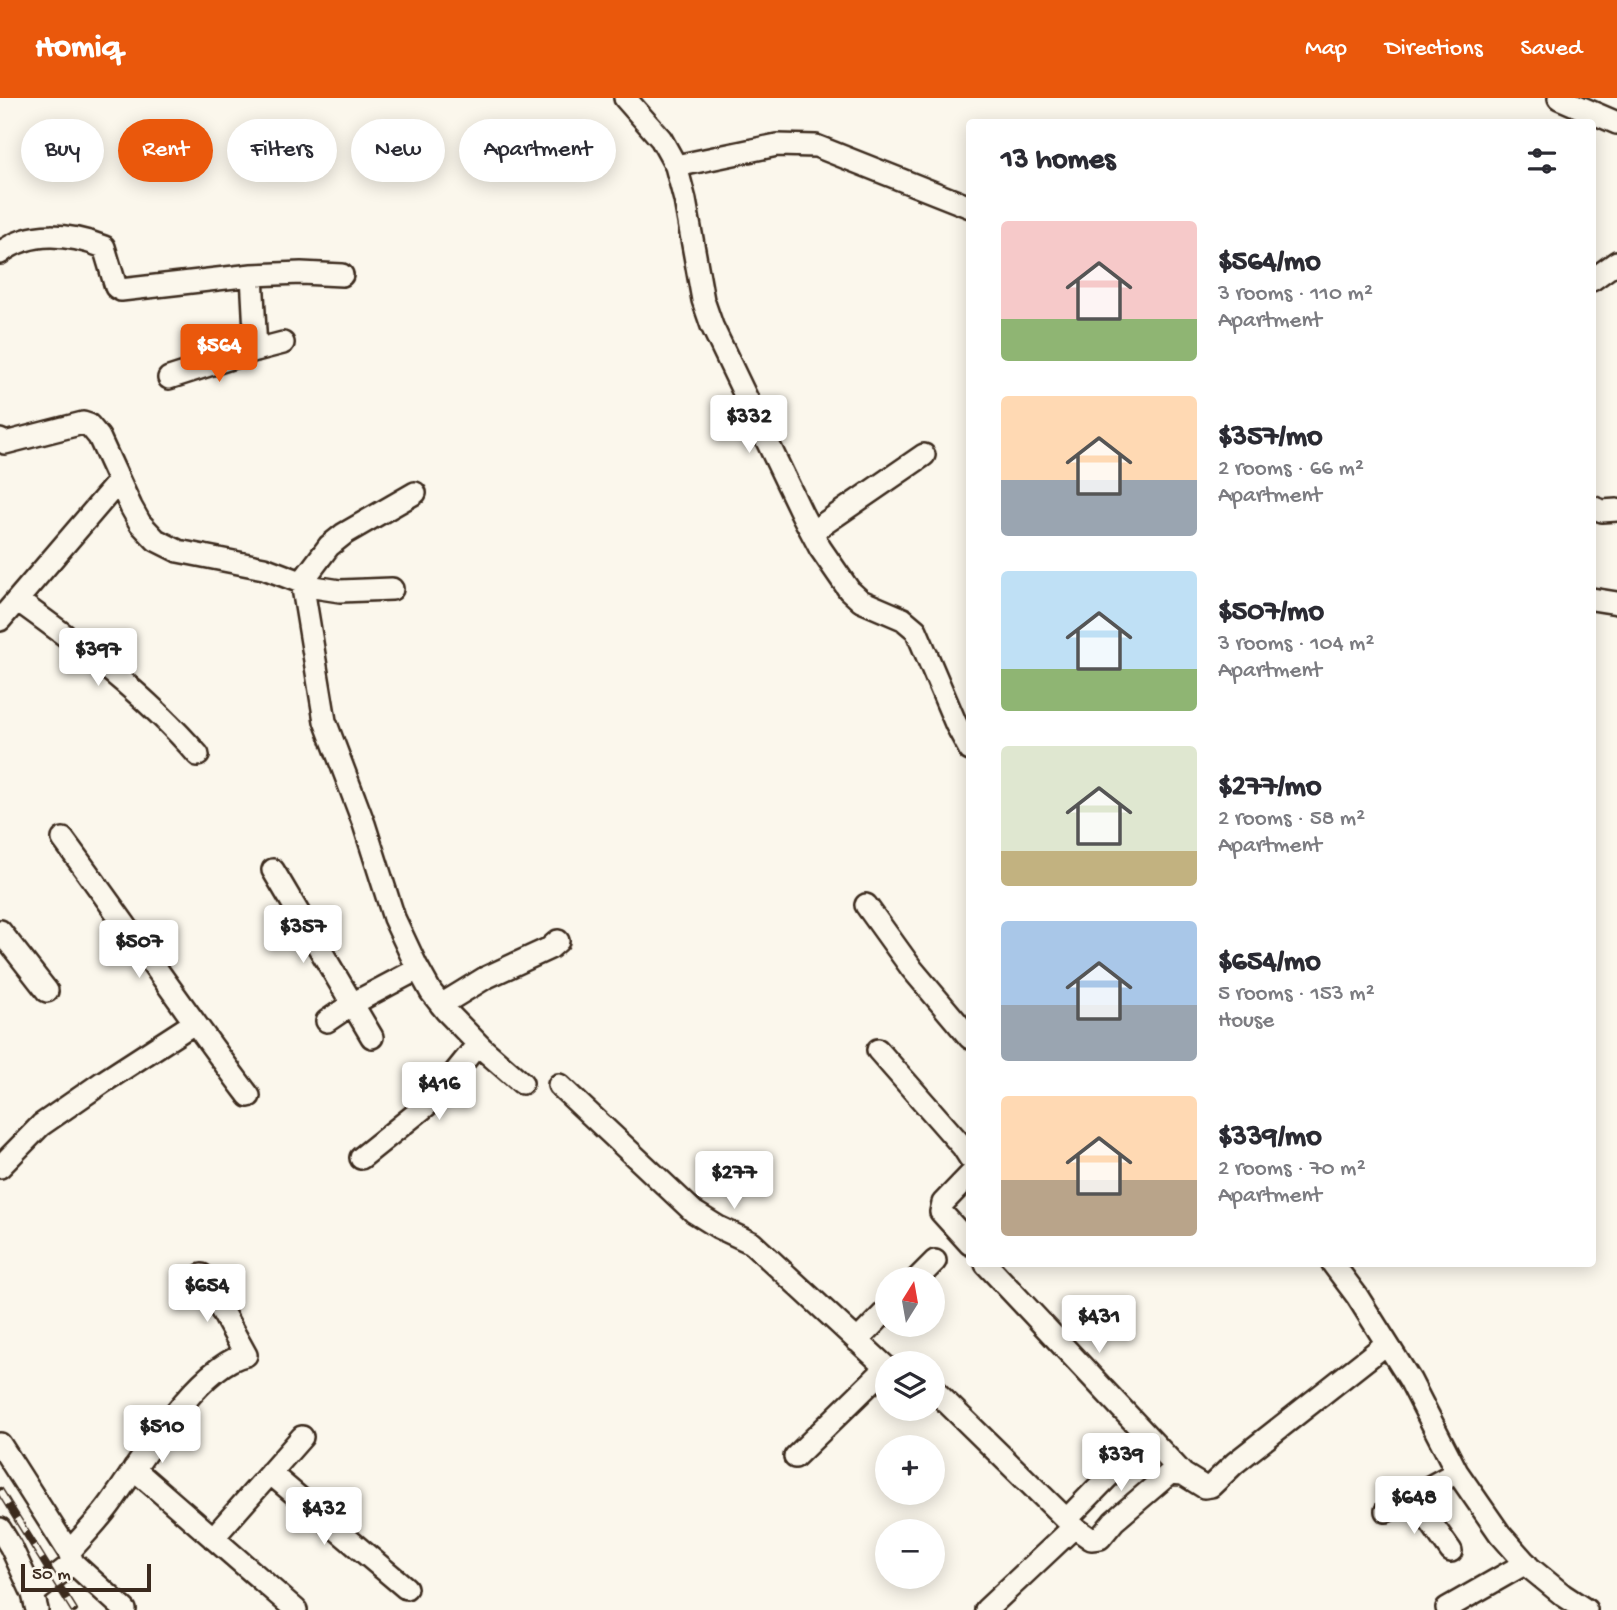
<!DOCTYPE html>
<html lang="en">
<head>
<meta charset="utf-8">
<style>
  :root { --surface:#fff; --page:#f2f2f3; --text:#2b2b33; --muted:#7c7c81; --accent:#ea580c }
  body { margin:0; font-family:"Gochi Hand",sans-serif; background:var(--page); color:var(--text); height:100vh; display:flex; flex-direction:column; font-size:26px; white-space:nowrap }
  * { box-sizing:border-box; margin:0 }
  p { font-size:23px; color:var(--muted) }
  .icon { flex:none; width:38px; height:38px; fill:none; stroke:currentColor; stroke-width:2; stroke-linecap:round; stroke-linejoin:round }
  .map { position:relative; flex:1; overflow:hidden }
  .details { position:absolute; left:966px; top:21px; width:630px; height:1148px; display:flex; flex-direction:column; background:var(--surface); border-radius:7px; box-shadow:0 4px 18px #0003 }
  .details>* { flex:none }
  .guide { position:absolute; left:21px; top:21px; width:665px; height:63px; display:flex; gap:14px }
  .needle { width:46px; rotate:11deg }
  .tools { position:absolute; left:875px; top:1169px; display:grid; gap:14px }
  .tools a { display:grid; place-items:center; width:70px; height:70px; border-radius:50%; background:var(--surface); box-shadow:0 4px 18px #0003; font-size:35px }
  .scale { position:absolute; left:21px; bottom:18px; width:130px; box-sizing:border-box; padding-left:7px; border:4px solid #3b2a1e; border-top:0; font-size:19px; line-height:24px; white-space:nowrap; color:#3b2a1e; -webkit-text-stroke:5px #fbf7ec; paint-order:stroke }
  .price { position:absolute; translate:-50% -60px; padding:0 16px; border-radius:7px; background:#fff; color:#222; font-size:23px; line-height:46px; filter:drop-shadow(0 2px 4px #0008) }
  .price::after { content:''; position:absolute; left:50%; top:42px; width:21px; height:16px; margin-left:-10px; background:inherit; clip-path:polygon(0 0,100% 0,50% 100%) }
  .price.active { background:var(--accent); color:#fff }
  ul { padding:0; list-style:none }
  li { display:flex; align-items:center; gap:21px; height:175px; padding:0 35px }
  li span { display:grid; place-items:center; flex:none; width:196px; height:140px; border-radius:7px; color:#555 }
  li>.icon { margin-inline-start:auto }
  span .icon { width:84px; height:84px; fill:#fffc; stroke-width:1 }
  li b { font-size:30px }
  h2 { display:flex; justify-content:space-between; align-items:center; height:84px; padding:0 35px; font-size:30px }
  .tag { padding:0 24px; border-radius:32px; background:var(--surface); box-shadow:0 4px 18px #0003; font-size:24px; line-height:63px }
  .tag.active { background:var(--accent); color:#fff }
  header { display:flex; align-items:center; gap:42px; box-sizing:border-box; height:98px; padding:0 35px; background:var(--accent); color:#fff }
  header strong { font-size:33px }
  nav { display:flex; gap:38px; margin-inline-start:auto; font-size:24px }
  .map>svg:first-child { display:block }
</style>
</head>
<body>
<header>
<strong>Homiq</strong>
<nav><a>Map</a><a>Directions</a><a>Saved</a></nav>
</header>
<div class="map">
<svg width="1617" height="1512" viewBox="0 0 1617 1512">
  <rect width="100%" height="100%" fill="#fbf7ec"/>
  <filter id="ink" filterUnits="userSpaceOnUse"><feTurbulence type="fractalNoise" baseFrequency=".0143" numOctaves="2"/><feDisplacementMap in="SourceGraphic" scale="14" xChannelSelector="R" yChannelSelector="G"/><feConvolveMatrix kernelMatrix="1 2 1 2 8 2 1 2 1" color-interpolation-filters="sRGB"/></filter>
  <g filter="url(#ink)">
    <g fill="none" stroke-linecap="round" stroke-linejoin="round">
      <!-- street casing -->
      <g stroke="#3b2a1e" stroke-width="26">
        <path id="street" d="M625,0l36,41 15,27 9,34 18,100 9,26 90,188 18,34 29,42 12,11 42,18 13,11 40,94 14,26
          M1559,0l58,25
          M676,68l101,-21 39,1 154,61
          M0,155c32,-24 69,-19 104,-6l12,40 5,3 131,-15 49,-2 41,2
          M252,177l4,75
          M1592,182l25,-18
          M169,280l87,-28 27,-7
          M0,342l5,3 78,-20 6,2 10,12 32,70 9,16 16,17 22,11 86,17 50,19 26,4 52,-2
          M415,395l-71,41 -15,12 -27,36 23,139 39,103 30,94 22,47 15,27 15,19 37,38 39,34
          M1592,409l10,4 15,-1
          M812,434l112,-77
          M1592,501l25,4
          M17,502c64,46 129,95 181,155
          M0,522l119,-139
          M63,741c63,85 122,173 186,257
          M273,772l99,167
          M866,807l46,64 58,69
          M0,833l47,60
          M441,907l44,-27 65,-30 8,-7
          M327,923l25,-17 66,-35
          M878,952l85,97 7,11
          M559,987l135,127 24,15 34,16 135,125
          M361,1060l71,-57 46,-57
          M0,1069l41,-42 62,-43 91,-59
          M970,1077l-27,28 -2,9 29,32
          M986,1166l197,210
          M1333,1166l24,32 53,84 47,92 43,62 30,34 33,27 23,15
          M917,1181l18,-18
          M857,1243l30,-31
          M933,1291l141,138 -88,83
          M0,1346l69,108 4,11
          M795,1359l91,-89
          M134,1371l162,141
          M270,1375l136,115
          M1413,1399l38,54
          M1386,1413l71,-39
          M1067,1421l80,-82
          M1074,1429l17,12 9,-1 14,-17 56,-48 13,1 21,13 7,-1 24,-23 151,-119
          M0,1431l11,18 22,47
          M213,1440l89,-101
          M69,1454c14,-16 30,-32 42,-49 28,-39 88,-139 135,-148l-44,-80
          M1447,1510l79,-45
          M37,1512l-4,-16 40,-31 52,47"/>
      </g>
      <!-- street -->
      <use href="#street" stroke="#fbf7ec" stroke-width="21"/>
      <!-- rail casing -->
      <g stroke="#3b2a1e" stroke-width="8">
        <path id="rail" d="M0,1393l74,119"/>
      </g>
      <!-- rail -->
      <use href="#rail" stroke="#fbf7ec" stroke-width="5" stroke-dasharray="16" stroke-linecap="butt"/>
    </g>
  </g>
</svg>
<div class="tools">
<a><svg class="needle" viewBox="-14 -14 28 28"><path d="M0-13l5 13h-10z" fill="#e53935"/><path d="M0 13l5-13h-10z" fill="#7c7c81"/></svg></a>
<a><svg class="icon" aria-label="layers" viewBox="0 0 24 24"><path d="M12 4l9 5-9 5-9-5zM3 14l9 5 9-5"/></svg></a>
<a>+</a>
<a>−</a>
</div>
<div class="scale">50 m</div>
<b class="price active" style="left:219px;top:286px">$564</b>
<b class="price" style="left:749px;top:357px">$332</b>
<b class="price" style="left:98px;top:590px">$397</b>
<b class="price" style="left:303px;top:867px">$357</b>
<b class="price" style="left:139px;top:882px">$507</b>
<b class="price" style="left:439px;top:1024px">$416</b>
<b class="price" style="left:734px;top:1113px">$277</b>
<b class="price" style="left:207px;top:1226px">$654</b>
<b class="price" style="left:1099px;top:1257px">$431</b>
<b class="price" style="left:162px;top:1367px">$510</b>
<b class="price" style="left:1121px;top:1395px">$339</b>
<b class="price" style="left:1414px;top:1438px">$648</b>
<b class="price" style="left:324px;top:1449px">$432</b>
<div class="guide">
<a class="tag">Buy</a>
<a class="tag active">Rent</a>
<a class="tag">Filters</a>
<a class="tag">New</a>
<a class="tag">Apartment</a>
</div>
<section class="details">
<h2>13 homes<svg class="icon" aria-label="filters" viewBox="0 0 24 24"><path d="M4 7h16M4 17h16"/><circle cx="9" cy="7" r="2"/><circle cx="15" cy="17" r="2"/></svg></h2>
<ul>
<li><span style="background:linear-gradient(#f6c9c9 70%,#8fb573 0)"><svg class="icon" aria-label="home" viewBox="0 0 24 24"><path d="M3 11l9-7 9 7M6 9v11h12V9"/></svg></span><div><b>$564/mo</b><p>3 rooms · 110 m²</p><p>Apartment</p></div></li>
<li><span style="background:linear-gradient(#ffd9b3 60%,#9aa5b1 0)"><svg class="icon" aria-label="home" viewBox="0 0 24 24"><path d="M3 11l9-7 9 7M6 9v11h12V9"/></svg></span><div><b>$357/mo</b><p>2 rooms · 66 m²</p><p>Apartment</p></div></li>
<li><span style="background:linear-gradient(#bfe0f5 70%,#8fb573 0)"><svg class="icon" aria-label="home" viewBox="0 0 24 24"><path d="M3 11l9-7 9 7M6 9v11h12V9"/></svg></span><div><b>$507/mo</b><p>3 rooms · 104 m²</p><p>Apartment</p></div></li>
<li><span style="background:linear-gradient(#dfe7d0 75%,#c2b280 0)"><svg class="icon" aria-label="home" viewBox="0 0 24 24"><path d="M3 11l9-7 9 7M6 9v11h12V9"/></svg></span><div><b>$277/mo</b><p>2 rooms · 58 m²</p><p>Apartment</p></div></li>
<li><span style="background:linear-gradient(#a9c7e8 60%,#9aa5b1 0)"><svg class="icon" aria-label="home" viewBox="0 0 24 24"><path d="M3 11l9-7 9 7M6 9v11h12V9"/></svg></span><div><b>$654/mo</b><p>5 rooms · 153 m²</p><p>House</p></div></li>
<li><span style="background:linear-gradient(#ffd9b3 60%,#b9a48a 0)"><svg class="icon" aria-label="home" viewBox="0 0 24 24"><path d="M3 11l9-7 9 7M6 9v11h12V9"/></svg></span><div><b>$339/mo</b><p>2 rooms · 70 m²</p><p>Apartment</p></div></li>
</ul>
</section>
</div>
</body>
</html>
